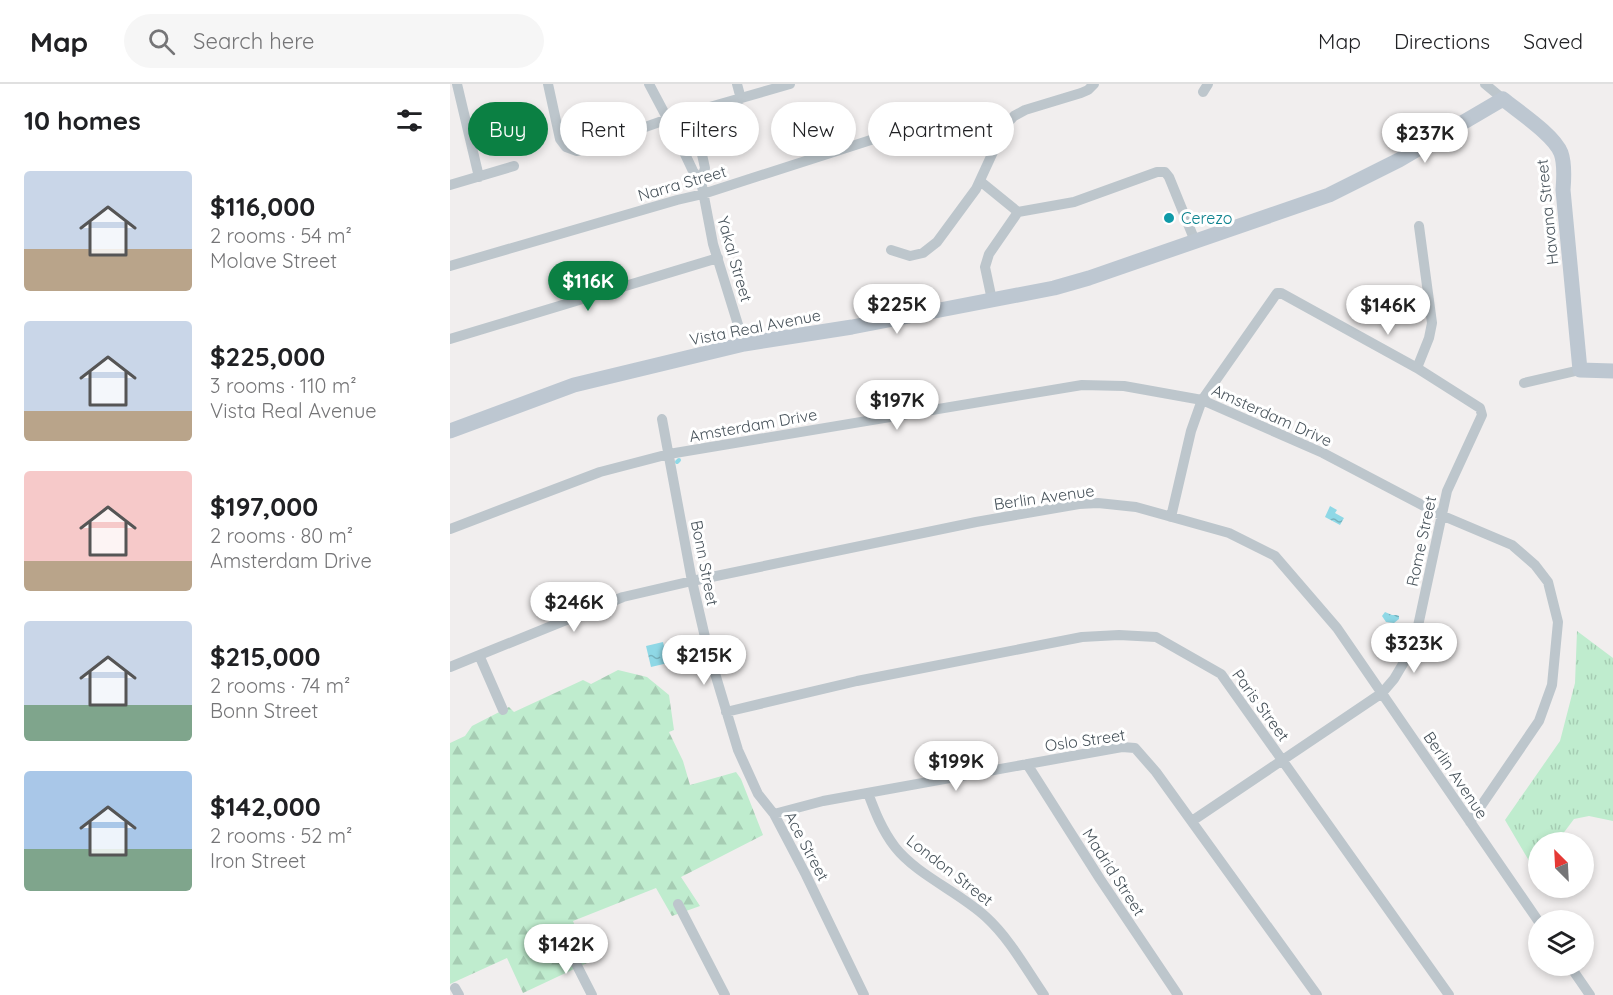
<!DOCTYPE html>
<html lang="en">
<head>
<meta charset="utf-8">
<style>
  :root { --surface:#fff; --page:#f6f6f6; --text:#202124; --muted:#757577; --line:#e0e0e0; --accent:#0b8043 }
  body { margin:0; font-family:Quicksand,sans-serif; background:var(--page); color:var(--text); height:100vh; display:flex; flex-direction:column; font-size:22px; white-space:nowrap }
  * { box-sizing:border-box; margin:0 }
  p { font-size:20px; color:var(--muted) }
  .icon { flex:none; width:33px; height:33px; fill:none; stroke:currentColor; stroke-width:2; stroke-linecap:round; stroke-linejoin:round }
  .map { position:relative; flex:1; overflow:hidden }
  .details { display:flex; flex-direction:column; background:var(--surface); width:450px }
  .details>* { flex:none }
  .top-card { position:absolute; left:18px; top:18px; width:570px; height:54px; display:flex; gap:12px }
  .needle { width:39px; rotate:336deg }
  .buttons { position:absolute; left:1078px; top:748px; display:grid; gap:12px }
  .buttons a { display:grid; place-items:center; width:66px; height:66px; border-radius:50%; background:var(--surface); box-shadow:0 3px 9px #0003; font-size:30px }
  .price { position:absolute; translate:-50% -51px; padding:0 14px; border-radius:21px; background:#fff; color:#222; font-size:20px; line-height:39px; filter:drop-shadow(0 2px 3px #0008) }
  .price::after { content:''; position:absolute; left:50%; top:36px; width:18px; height:14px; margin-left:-9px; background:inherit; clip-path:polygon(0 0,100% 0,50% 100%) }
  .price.current { background:var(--accent); color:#fff }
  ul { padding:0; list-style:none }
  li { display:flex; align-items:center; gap:18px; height:150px; padding:0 24px }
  li span { display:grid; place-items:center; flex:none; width:168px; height:120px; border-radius:6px; color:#555 }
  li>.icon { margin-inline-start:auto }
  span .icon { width:72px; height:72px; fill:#fffc; stroke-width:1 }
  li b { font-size:26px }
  h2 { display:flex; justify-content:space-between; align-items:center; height:72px; padding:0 24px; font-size:26px }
  .pill { padding:0 21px; border-radius:27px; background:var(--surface); box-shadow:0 3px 9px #0003; font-size:21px; line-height:54px }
  .pill.current { background:var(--accent); color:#fff }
  header { display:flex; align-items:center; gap:36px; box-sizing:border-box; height:84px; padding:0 30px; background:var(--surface); border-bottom:2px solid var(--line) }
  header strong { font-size:28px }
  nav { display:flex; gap:33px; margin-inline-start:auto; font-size:21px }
  .search { width:420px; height:54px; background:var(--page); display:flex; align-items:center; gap:15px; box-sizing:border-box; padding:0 21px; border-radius:33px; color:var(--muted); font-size:22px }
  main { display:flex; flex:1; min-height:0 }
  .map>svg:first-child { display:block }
</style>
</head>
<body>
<header>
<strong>Map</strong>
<div class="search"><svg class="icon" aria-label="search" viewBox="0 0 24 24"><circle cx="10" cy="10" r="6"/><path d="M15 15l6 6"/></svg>Search here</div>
<nav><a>Map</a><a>Directions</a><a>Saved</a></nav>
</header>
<main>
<section class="details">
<h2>10 homes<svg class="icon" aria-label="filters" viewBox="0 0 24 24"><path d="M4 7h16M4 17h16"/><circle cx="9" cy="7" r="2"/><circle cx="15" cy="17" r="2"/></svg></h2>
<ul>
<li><span style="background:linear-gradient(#c9d6e8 65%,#b9a48a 0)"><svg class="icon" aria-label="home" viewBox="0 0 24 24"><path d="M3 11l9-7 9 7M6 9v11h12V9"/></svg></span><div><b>$116,000</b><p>2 rooms · 54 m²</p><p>Molave Street</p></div></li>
<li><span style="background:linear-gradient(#c9d6e8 75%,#b9a48a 0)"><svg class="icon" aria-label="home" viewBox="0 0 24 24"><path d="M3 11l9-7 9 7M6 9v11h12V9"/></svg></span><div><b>$225,000</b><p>3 rooms · 110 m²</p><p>Vista Real Avenue</p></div></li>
<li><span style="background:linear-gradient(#f6c9c9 75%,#b9a48a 0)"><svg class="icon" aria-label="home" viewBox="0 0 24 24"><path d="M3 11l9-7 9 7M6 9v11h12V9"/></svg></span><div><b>$197,000</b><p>2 rooms · 80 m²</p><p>Amsterdam Drive</p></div></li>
<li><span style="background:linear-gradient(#c9d6e8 70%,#7fa58c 0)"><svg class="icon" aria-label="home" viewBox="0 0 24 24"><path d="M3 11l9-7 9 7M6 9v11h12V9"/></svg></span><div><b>$215,000</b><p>2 rooms · 74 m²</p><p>Bonn Street</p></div></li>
<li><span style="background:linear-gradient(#a9c7e8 65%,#7fa58c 0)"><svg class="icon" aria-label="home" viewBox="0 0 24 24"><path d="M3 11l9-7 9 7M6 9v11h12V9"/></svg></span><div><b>$142,000</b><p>2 rooms · 52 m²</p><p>Iron Street</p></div></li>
</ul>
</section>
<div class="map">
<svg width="1163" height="911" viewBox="0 0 1163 911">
  <defs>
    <pattern id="grass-tufts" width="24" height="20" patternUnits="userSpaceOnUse" patternTransform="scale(1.5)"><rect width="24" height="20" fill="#bfecce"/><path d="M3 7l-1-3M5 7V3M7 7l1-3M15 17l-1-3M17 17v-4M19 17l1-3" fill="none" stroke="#a6ccb3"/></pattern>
    <pattern id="forest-firs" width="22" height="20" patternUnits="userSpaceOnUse" patternTransform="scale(1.5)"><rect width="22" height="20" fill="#bfecce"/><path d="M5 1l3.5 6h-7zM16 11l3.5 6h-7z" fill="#a6ccb3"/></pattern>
    <pattern id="water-ripples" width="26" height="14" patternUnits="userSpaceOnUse" patternTransform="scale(1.5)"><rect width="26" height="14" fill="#8fd8e6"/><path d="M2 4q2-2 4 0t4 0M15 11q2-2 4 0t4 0" fill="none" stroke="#77b2bd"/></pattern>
  </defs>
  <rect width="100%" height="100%" fill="#f1eeee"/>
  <!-- grass -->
  <path fill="url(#grass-tufts)" d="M1127,547l36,27v163l-24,-5 -15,3 -18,24h-17v23l-4,5 -30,-51 55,-79 15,-58z"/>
  <!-- forest -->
  <path fill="url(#forest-firs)" d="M168,586l29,7 22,18 5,35 -5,2 14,29 7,24 46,-13 5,7 22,56 -82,42 19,29 -28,10 -16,-28 -83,33 16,41 -66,31 -16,-35 -57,26v-241l15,-7 7,-10 37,-19 5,5 69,-32 8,4z"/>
  <!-- water -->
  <path fill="url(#water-ripples)" d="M880,422l7,4 -2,3 9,5 -4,7 -15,-8z
    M935,528l7,3h5l2,1v3l-5,4 -8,-1 -4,-6z
    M213,558l5,21 -17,4 -5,-21z"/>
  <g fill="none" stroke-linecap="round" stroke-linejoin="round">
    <!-- stream -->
    <path stroke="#8fd8e6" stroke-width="4" d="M227,378l2,-2"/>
    <!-- street -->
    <path stroke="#bdc6cc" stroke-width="10" d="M7,0l22,93
      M98,0l12,55 6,8 11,4 91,-32 122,-35
      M199,0l26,49 18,38 8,10
      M287,0l4,15
      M1035,0l18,15
      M753,8l5,-8
      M239,30l12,36 4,18 -4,13 12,63 31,100
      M530,97l38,31
      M0,101l64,-19
      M441,166l19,6 13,-3 14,-11 39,-53 29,-63 9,-10 11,-6 56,-17 7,-3 6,-6
      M0,182l227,-66 26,-6 202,-65 17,3
      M542,216l-7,-33 4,-13 29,-42 56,-10 83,-30h8l4,5 26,64
      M0,255l268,-81
      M967,284l12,-30 3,-15 -13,-97
      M1074,299l56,-13
      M212,335l30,162 16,69 30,100 20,44 16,20 32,61 58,120
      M721,433l20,-86 11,-31 75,-107h4l136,75 63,40 2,7 -35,76 -29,135 -8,26 -16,27 -12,14 -190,128
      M0,445l150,-57 69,-18 413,-69 42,1 78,14 121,53 118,62 71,30 23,20 13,17 10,40 -6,63 -13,36 -69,101
      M29,571l24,55
      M0,583l173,-70 69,-16 284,-59 103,-18 19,-1 38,4 93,26 46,23 62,72 202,294
      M276,628l131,-31 225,-44 37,-2 37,2 65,37 228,321
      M577,680l73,115 78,116
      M418,709c7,19 14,37 27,54 22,28 64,45 91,70 24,22 40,52 58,78
      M324,730l49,-13 299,-54 13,1 21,24 161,223
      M228,820l47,91
      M115,858l27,53
      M1120,882l20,29
      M5,904l4,7"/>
    <!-- secondary -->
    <path stroke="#bdc7d1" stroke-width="15" d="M0,347l124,-46 170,-41 108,-17 202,-39 35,-10 240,-83 70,-35 104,-61c16,13 51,36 58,54 4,11 3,25 2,37l17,180 33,1"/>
  </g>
  <!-- markers -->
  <circle fill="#0f9aa8" stroke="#fff" stroke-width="2" cx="719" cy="134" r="6"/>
  <g text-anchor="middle" stroke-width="6" stroke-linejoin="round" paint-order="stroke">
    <!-- street labels -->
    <g font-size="16" fill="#47525a" stroke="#fff">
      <text transform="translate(232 99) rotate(-16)" y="6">Narra Street</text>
      <text transform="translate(1097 128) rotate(-96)" y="6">Havana Street</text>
      <text transform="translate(285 175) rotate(74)" y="6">Yakal Street</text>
      <text transform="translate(305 243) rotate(-11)" y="6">Vista Real Avenue</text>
      <text transform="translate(822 331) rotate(24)" y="6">Amsterdam Drive</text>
      <text transform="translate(303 341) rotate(-10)" y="6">Amsterdam Drive</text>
      <text transform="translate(594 413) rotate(-8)" y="6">Berlin Avenue</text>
      <text transform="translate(971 457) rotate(-78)" y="6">Rome Street</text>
      <text transform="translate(255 479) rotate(79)" y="6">Bonn Street</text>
      <text transform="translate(811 621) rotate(54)" y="6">Paris Street</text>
      <text transform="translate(635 656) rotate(-8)" y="6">Oslo Street</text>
      <text transform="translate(1006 691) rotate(56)" y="6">Berlin Avenue</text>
      <text transform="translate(357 762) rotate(62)" y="6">Ace Street</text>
      <text transform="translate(500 786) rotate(38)" y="6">London Street</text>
      <text transform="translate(664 788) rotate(57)" y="6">Madrid Street</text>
    </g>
    <!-- culture labels -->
    <g font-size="16" fill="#0d838f" stroke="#fff" text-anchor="start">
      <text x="731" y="140">Cerezo</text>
    </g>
  </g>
</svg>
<div class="buttons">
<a><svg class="needle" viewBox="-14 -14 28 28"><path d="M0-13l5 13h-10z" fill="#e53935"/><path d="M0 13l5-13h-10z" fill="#757577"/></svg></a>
<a><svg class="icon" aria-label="layers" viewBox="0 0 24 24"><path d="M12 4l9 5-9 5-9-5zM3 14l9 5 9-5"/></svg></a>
</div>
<b class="price" style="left:975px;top:80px">$237K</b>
<b class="price current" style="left:138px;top:228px">$116K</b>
<b class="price" style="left:447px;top:251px">$225K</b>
<b class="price" style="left:938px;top:252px">$146K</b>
<b class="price" style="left:447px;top:347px">$197K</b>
<b class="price" style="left:124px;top:549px">$246K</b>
<b class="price" style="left:964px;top:590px">$323K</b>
<b class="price" style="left:254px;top:602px">$215K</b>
<b class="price" style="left:506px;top:708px">$199K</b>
<b class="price" style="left:116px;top:891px">$142K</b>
<div class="top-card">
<a class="pill current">Buy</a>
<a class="pill">Rent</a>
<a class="pill">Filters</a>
<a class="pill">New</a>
<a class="pill">Apartment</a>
</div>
</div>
</main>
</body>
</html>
